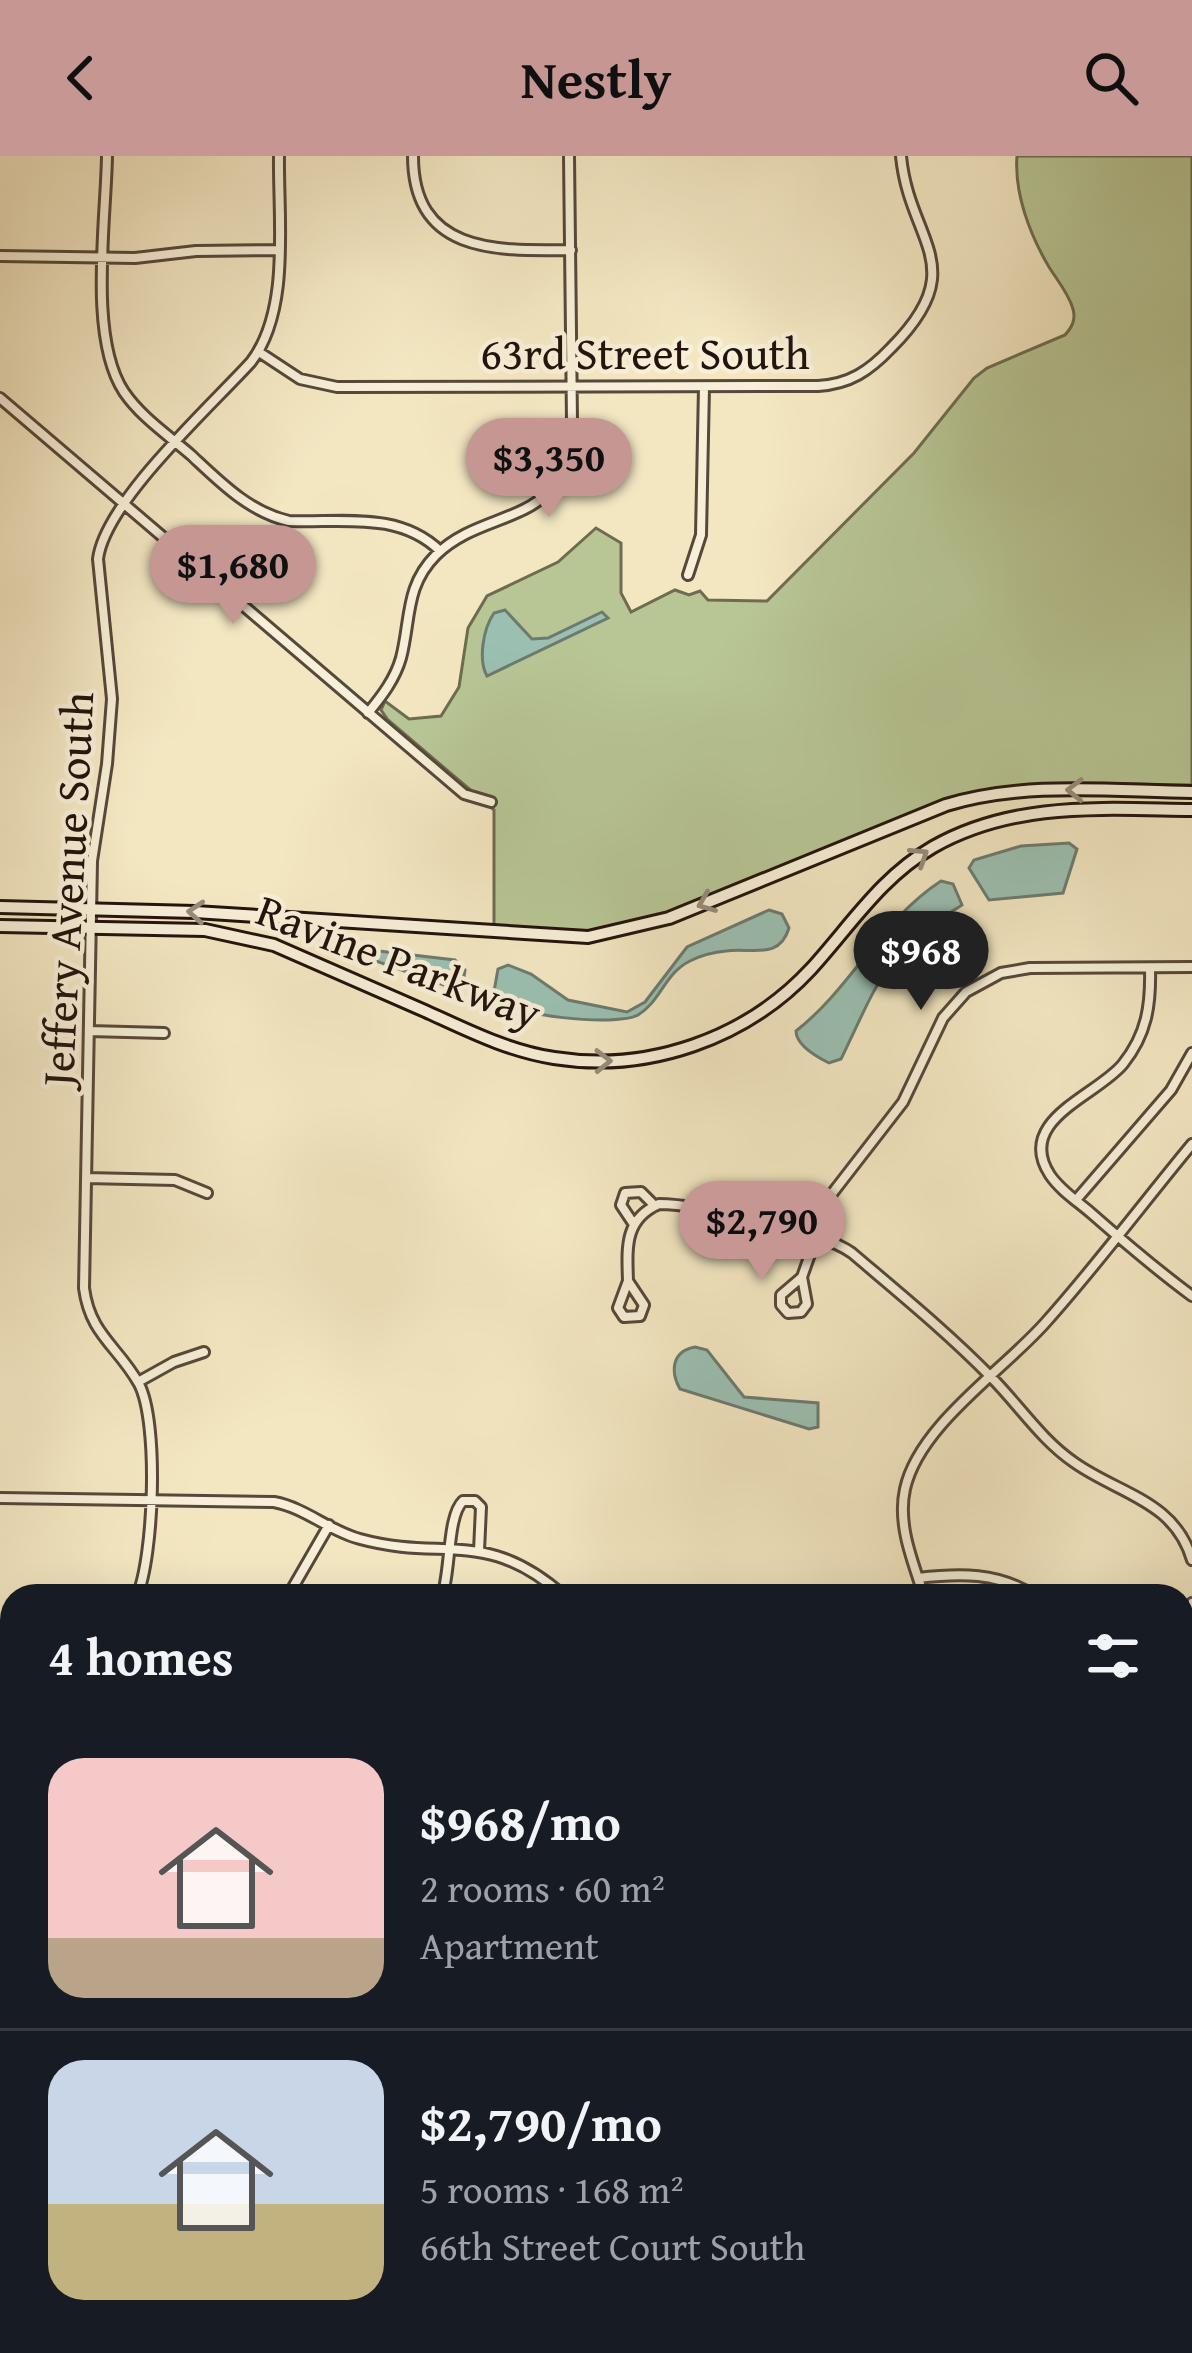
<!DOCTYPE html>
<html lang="en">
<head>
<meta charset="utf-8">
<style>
  :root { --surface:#171b24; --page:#20242c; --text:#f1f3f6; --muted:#9ea1a6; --line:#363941; --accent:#c59692 }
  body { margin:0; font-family:"Gentium Book Plus",serif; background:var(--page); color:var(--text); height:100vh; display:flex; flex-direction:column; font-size:45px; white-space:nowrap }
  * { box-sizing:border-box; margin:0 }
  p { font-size:39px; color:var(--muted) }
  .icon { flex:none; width:66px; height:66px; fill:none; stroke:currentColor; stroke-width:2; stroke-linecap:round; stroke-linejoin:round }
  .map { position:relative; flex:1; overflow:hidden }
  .details { position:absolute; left:0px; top:1428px; width:1194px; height:771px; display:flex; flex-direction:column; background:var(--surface); border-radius:36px 36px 0 0; box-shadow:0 12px 48px #0002 }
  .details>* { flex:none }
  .price { position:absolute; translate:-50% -102px; padding:0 27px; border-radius:42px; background:var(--accent); color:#111; font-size:39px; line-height:78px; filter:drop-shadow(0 3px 6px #0008) }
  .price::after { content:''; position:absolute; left:50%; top:72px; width:36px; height:27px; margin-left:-18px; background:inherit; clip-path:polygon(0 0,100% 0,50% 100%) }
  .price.current { background:#222; color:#fff }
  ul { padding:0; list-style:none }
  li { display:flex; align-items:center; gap:36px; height:300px; padding:0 48px }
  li+li { border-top:3px solid var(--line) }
  li span { display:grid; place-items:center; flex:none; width:336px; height:240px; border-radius:36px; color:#555 }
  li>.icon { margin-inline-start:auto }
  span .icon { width:144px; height:144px; fill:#fffc; stroke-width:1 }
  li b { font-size:51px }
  h2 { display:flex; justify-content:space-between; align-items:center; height:144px; padding:0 48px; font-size:51px }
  header { display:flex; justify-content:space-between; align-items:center; height:156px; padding:0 48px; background:var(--accent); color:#111; font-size:54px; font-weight:700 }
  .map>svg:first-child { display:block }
</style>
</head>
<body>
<header><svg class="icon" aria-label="back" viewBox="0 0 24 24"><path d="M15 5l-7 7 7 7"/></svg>Nestly<svg class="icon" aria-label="search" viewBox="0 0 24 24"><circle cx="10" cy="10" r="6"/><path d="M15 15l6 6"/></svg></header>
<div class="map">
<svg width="1192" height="2197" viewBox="0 0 1192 2197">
  <rect width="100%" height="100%" fill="#f3e7c2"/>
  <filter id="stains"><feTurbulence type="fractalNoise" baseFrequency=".00167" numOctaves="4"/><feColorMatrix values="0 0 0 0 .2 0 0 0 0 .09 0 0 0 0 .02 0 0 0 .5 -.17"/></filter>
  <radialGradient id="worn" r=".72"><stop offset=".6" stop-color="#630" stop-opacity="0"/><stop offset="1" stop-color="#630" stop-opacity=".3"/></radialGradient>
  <!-- green -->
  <path fill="#b8c695" stroke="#6d6c50" stroke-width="3" d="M1017,0h175v629c-85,0 -174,-9 -256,19l-283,114 -58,13 -101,-3v-118l-106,-90 -7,-10 4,-9 24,18 32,-3 18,-29 9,-59 19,-32 71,-34 38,-34 25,15v50l10,19 44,-22 14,5 11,-4 8,9 59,1 147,-148 60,-75 13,-10 78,-33c7,-8 11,-15 8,-26 -4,-15 -16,-29 -24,-42 -19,-32 -35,-74 -32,-111z"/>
  <!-- water -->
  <path fill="#9bc0b2" stroke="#6b7b70" stroke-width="3" d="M505,454l27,29 16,-1 54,-26 6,6 -121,58c-9,-16 -4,-47 7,-63z
    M1069,687l8,6 -14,44 -74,7 -20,-32 5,-8 47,-14z
    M941,725l12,3 9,21c-79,49 -82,74 -121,154l-12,4c-12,-6 -33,-18 -33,-32 56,-44 85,-111 145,-150z
    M769,754l13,4 7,14c-10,33 -38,19 -63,23 -12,1 -26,5 -36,10 -25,12 -30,41 -52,54 -22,12 -130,1 -145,-18l5,-28 10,-4 23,9 37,26 59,12 18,-10 42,-55z
    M353,792l102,12 10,10 -2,14 -11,4 -96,-34 -5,-4z
    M695,1191l12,3 37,47 74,6v24l-9,2 -129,-40c-10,-18 -8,-38 15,-42z"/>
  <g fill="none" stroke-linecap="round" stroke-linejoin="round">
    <!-- street casing -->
    <g stroke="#56483a" stroke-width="14">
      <path id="street" d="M107,0c-1,65 -19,182 17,236 17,25 44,43 67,63 29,27 58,57 98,66 53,2 110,-10 151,30
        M413,0c0,98 84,95 158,94
        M0,100l135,2 61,-7 82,-1
        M259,196l41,27 37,8 481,-1c32,-2 51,-15 73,-38 82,-82 18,-106 10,-192
        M0,242l464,396 27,8
        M688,419l13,-40 3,-148
        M368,557c14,-17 27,-34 33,-55 10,-39 4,-72 35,-103 52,-51 133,-24 136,-133l-3,-266
        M1150,812c1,37 -3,66 -27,96 -26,32 -109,56 -73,111 10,15 27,26 41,38 33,29 66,57 101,83
        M89,875l75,2
        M86,1022l89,2 32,13
        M1076,1044l95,-110 21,-37
        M633,1067l-12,-18 4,-12 16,-1 14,14
        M802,1121l29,-82 72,-93 40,-84 23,-26 35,-19 29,-5 162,-1
        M802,1121l5,27 -6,8 -13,1 -7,-8v-10z
        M628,1125c-1,-33 -4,-62 31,-77 40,0 161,26 193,49 47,40 96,80 139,124 28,28 50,63 84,86 44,31 100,38 117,97
        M628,1125l16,24 -4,11 -16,1 -6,-9z
        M138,1226l36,-20 30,-10
        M0,1342l274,4c32,6 55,29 86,37 84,23 126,-12 204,57
        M918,1422c41,-5 81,-6 116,18
        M137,1440c17,-40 22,-174 2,-212 -21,-38 -49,-49 -55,-96l8,-427 15,-97 5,-65 -14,-140c7,-57 112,-152 153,-197 40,-52 27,-143 28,-206
        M288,1440l41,-71
        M442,1440c9,-25 5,-80 21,-95h12l6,6 -2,44
        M924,1440c-11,-34 -27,-71 -19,-107 14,-64 99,-119 141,-167 51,-57 97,-119 146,-178
        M1182,1471l10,-24
        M1182,1578l10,37
        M1182,1695l10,-2
        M1182,1925h10
        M0,2029l12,-3
        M0,2180h12
        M261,2187l23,10
        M473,2187v10
        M666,2187l17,10
        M184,2197v-10
        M1000,2197v-10
        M1139,2197v-10"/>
    </g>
    <!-- secondary casing -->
    <g stroke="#22130c" stroke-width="16">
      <path id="secondary" d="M0,751l195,5 393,25 81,-19 277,-113c80,-24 164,-14 246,-13
        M0,770l205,4 69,15c51,22 101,44 151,66 42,19 83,40 129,47 94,15 192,-19 257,-89 40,-44 70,-92 122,-122 81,-46 170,-38 259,-37
        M0,1815h12
        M1182,1823h10"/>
    </g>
    <!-- street -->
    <use href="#street" stroke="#f7efd7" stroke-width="8"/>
    <!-- secondary -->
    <use href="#secondary" stroke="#f7efd7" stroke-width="10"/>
  </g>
  <!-- one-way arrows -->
  <defs><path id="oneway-chevron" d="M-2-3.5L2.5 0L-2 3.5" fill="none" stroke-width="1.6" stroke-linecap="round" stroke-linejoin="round" transform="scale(3)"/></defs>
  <g stroke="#978c7c">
    <use href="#oneway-chevron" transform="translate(1075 634) rotate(-179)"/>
    <use href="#oneway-chevron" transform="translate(920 700) rotate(-33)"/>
    <use href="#oneway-chevron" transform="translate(706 747) rotate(158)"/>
    <use href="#oneway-chevron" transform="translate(196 756) rotate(-176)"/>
    <use href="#oneway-chevron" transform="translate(603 905) rotate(-1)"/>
  </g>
  <g text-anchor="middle" stroke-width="9" stroke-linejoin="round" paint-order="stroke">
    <!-- street labels -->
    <g font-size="45" fill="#22130c" stroke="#f7efd7">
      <text x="645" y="213">63rd Street South</text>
      <text transform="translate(67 733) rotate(-87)" y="16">Jeffery Avenue South</text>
      <text transform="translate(399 805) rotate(21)" y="16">Ravine Parkway</text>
    </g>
  </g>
  <rect width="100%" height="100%" filter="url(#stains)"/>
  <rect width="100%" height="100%" fill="url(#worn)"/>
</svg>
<b class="price" style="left:549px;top:364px">$3,350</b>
<b class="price" style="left:233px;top:471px">$1,680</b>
<b class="price current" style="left:921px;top:857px">$968</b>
<b class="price" style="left:762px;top:1127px">$2,790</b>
<section class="details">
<h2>4 homes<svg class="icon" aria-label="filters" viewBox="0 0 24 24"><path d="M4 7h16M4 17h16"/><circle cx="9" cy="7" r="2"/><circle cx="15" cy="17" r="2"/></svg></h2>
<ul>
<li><span style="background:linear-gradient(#f6c9c9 75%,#b9a48a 0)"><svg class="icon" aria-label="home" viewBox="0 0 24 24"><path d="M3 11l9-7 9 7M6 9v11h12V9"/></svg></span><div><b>$968/mo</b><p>2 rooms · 60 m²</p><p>Apartment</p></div></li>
<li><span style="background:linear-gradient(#c9d6e8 60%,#c2b280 0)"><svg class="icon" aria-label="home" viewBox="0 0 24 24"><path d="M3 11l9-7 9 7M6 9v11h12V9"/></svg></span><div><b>$2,790/mo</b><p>5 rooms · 168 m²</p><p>66th Street Court South</p></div></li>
</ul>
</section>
</div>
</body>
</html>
